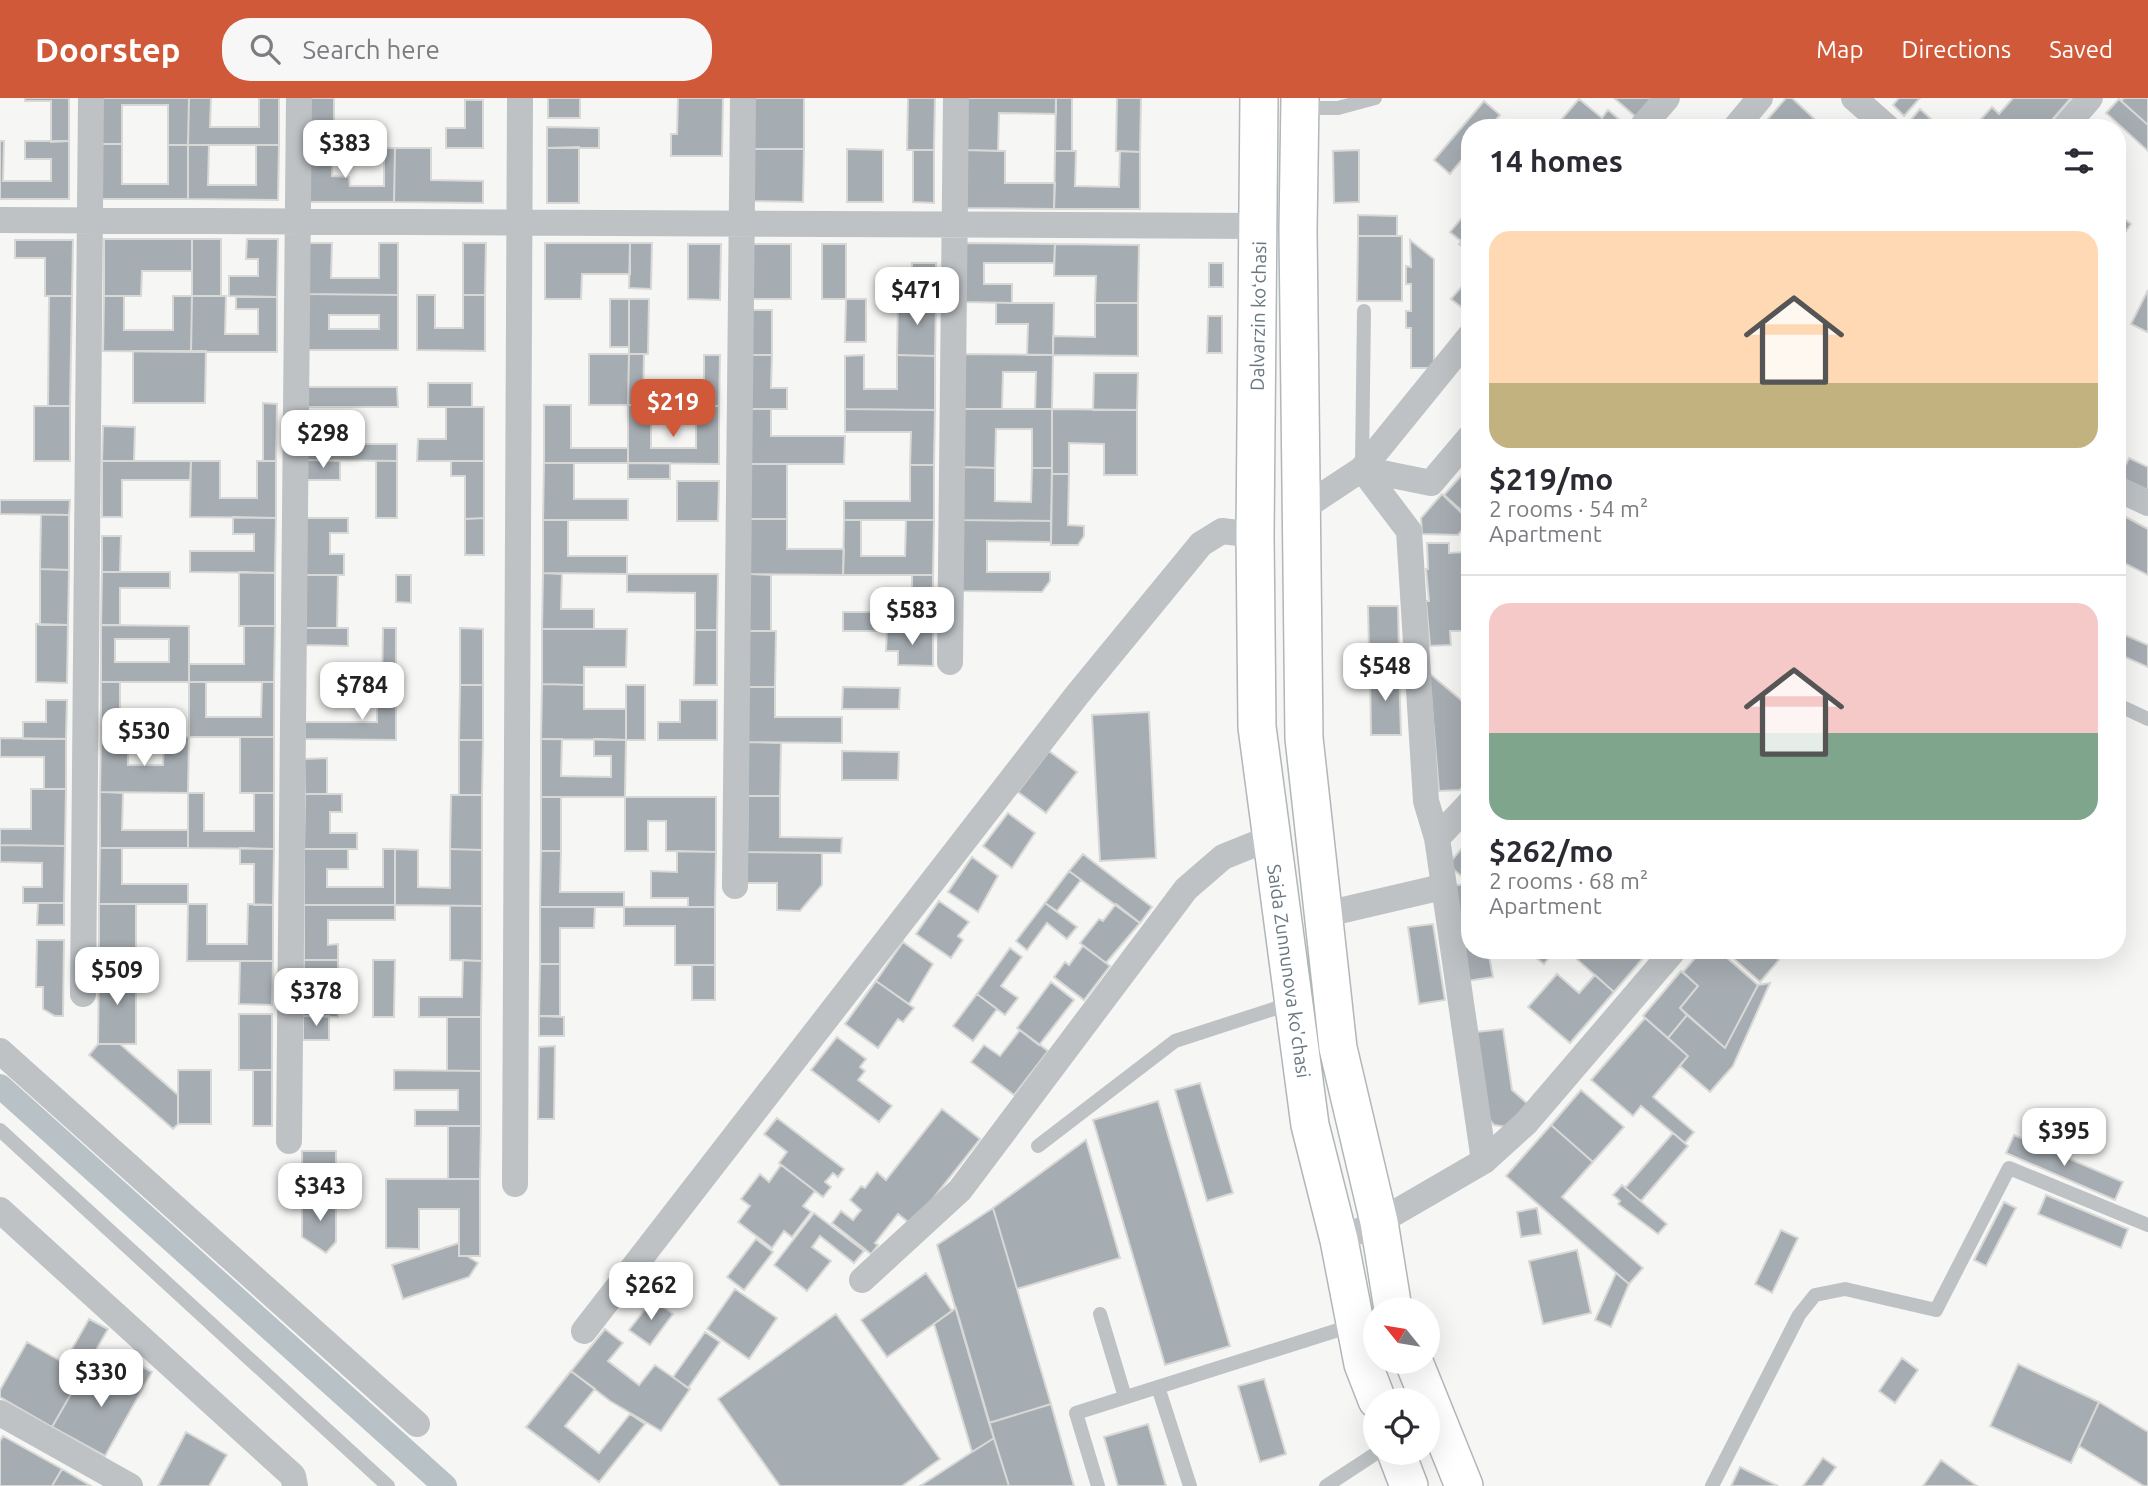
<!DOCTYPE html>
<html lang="en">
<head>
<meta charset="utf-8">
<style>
  :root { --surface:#fff; --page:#f7f7f7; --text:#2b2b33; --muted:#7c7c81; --line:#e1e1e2; --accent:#d0593a }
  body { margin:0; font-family:Ubuntu,sans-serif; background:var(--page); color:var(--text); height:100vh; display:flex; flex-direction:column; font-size:26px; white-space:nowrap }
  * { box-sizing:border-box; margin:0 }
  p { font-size:23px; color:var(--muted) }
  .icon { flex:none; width:38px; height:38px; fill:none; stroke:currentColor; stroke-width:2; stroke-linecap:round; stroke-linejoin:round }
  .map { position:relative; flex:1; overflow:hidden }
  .sheet { position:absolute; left:1461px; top:21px; width:665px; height:840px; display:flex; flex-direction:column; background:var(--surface); border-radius:28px; box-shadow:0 7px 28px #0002 }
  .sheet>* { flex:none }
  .needle { width:46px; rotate:300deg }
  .controls { position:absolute; left:1363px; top:1199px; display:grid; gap:14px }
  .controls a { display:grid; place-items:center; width:77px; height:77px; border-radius:50%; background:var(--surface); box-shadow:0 7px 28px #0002; font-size:35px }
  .price { position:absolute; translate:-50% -60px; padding:0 16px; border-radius:14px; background:#fff; color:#222; font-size:23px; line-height:46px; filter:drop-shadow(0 2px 4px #0008) }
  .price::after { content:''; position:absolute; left:50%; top:42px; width:21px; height:16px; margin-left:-10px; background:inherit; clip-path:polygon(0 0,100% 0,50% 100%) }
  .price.current { background:var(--accent); color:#fff }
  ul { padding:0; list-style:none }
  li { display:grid; align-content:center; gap:14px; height:371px; padding:0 28px }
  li+li { border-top:2px solid var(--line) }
  li span { display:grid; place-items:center; height:217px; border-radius:21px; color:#555 }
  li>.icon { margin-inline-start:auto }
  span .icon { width:126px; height:126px; fill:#fffc; stroke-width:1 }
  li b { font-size:30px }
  h2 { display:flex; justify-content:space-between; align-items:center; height:84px; padding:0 28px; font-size:30px }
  header { display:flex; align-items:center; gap:42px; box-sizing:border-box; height:98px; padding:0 35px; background:var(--accent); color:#fff }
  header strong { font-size:33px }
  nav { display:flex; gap:38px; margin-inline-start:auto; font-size:24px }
  .search { width:490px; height:63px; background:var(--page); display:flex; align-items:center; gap:18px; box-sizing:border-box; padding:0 24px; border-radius:28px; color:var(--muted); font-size:26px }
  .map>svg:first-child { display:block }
</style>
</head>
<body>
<header>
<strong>Doorstep</strong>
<div class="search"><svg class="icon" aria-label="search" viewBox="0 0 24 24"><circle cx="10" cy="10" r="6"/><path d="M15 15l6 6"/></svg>Search here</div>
<nav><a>Map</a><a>Directions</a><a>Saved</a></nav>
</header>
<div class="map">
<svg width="2148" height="1388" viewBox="0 0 2148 1388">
  <rect width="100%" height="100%" fill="#f6f6f4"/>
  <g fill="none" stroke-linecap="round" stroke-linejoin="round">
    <!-- canal -->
    <path stroke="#b8c2c6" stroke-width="24" d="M0,988l445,400"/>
  </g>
  <!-- building -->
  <path fill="#a6adb2" stroke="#d8d8d6" stroke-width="2" fill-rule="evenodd" d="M25,0h44v43l-18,1v-41h-26z
    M101,0h88l-1,47h-20v-40h-46v39h-21z
    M189,0h22l-1,29h49v-29h20v47h-91z
    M307,0h27v30h21l-1,20 -47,-1z
    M548,0h32v20h-32z
    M678,0h45l-1,58h-51v-22h6z
    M754,0h50v51h-51z
    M908,0h27l-1,52h-27z
    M966,0h90v16l-57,-1 -1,38 -32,-1z
    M1056,0h16v53h-17z
    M1117,0h24l-1,54 -24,-1z
    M1614,0h39l-17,19z
    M1786,0h6l32,30h-64z
    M1899,0h21l-16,18 -11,-11z
    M2013,0h58l-19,22 6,5 -2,3h-83l19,-21 7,7z
    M2124,0h24v27l-27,-24z
    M1579,1l23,19 6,-8 19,16 -73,2z
    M2119,1l29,26v26l-42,-38z
    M465,2h18v48h-37v-20h19z
    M1484,3l16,14 -11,13h-19v22l-20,24 -16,-14z
    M1920,11l21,19h-28l-5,-5z
    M547,29l52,1v20h-52z
    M0,43h4l-1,40h48v-22h-26v-18h44v58h-69z
    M101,46h21v40h46v-39h20v54h-88z
    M188,47h21l-1,40h48v-40h23l-1,55 -90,-1z
    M307,49l26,1 -1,28 17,1 1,9h34v-38h11l-1,54h-87z
    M579,49v56h-32v-55z
    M395,50h36v32l52,1v22l-89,-1z
    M753,51h51l-1,53 -50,-1z
    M847,51l36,1v52h-36z
    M913,52h21v53l-21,-1z
    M966,52l39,1v32h50l-1,26 -89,-1z
    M1359,52v52l-25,1 -1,-52z
    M1055,53h21l-1,35 44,1 1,-36 20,1v57h-86z
    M1470,110v23l-9,10 -11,-9z
    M2118,116l13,10 -13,19z
    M1358,117l39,1v20h-39z
    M1470,133v22l-11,-9z
    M1358,138h44v65h-45z
    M104,141h88v32h-50l-1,25h-37z
    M192,141h29v57h-29z
    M247,141h31l-1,58 -48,-1v-20h29v-17h-12z
    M15,142h58l-1,56h-27v-38h-30z
    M1410,142l24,19v109h-23v-40h-5v-17h5v-27h-5v-18l5,1z
    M307,145h25l-1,35h48v-35h19v52l-91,-1z
    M463,145h23l-1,52h-22z
    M545,145h85v31h-48l-1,25h-36z
    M630,145h22l-1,46 -22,-1z
    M965,145l90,1 -1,19h-70v21h28v19l-48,-1z
    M688,146h33l-1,56 -32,-1z
    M752,146h39v55h-40z
    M822,146h24v55h-24z
    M1055,146l84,1 -1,58h-43l1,-27h-42z
    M912,165h24v36l-24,1z
    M1209,165h14v24h-14z
    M1470,179v37l-19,-15z
    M2148,192v41l-1,1 -16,-8z
    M307,196l91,1v55h-91zM329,217h50v14h-50z
    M417,197h18v33h28v-33h22v56l-68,-1z
    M49,198h23l-2,110h-22z
    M104,198h20v34h49v-34h19l-1,56 -88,-1z
    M192,198h34l-1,38h33v-25h-22v-12h41v55h-86z
    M610,201h19v48h-19z
    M629,201h20l-1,55h-19z
    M846,201h20v43h-21z
    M898,201h38l-1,57 -38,-1z
    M996,205h58l-1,52h-26l1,-31h-32z
    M1095,205h43v53l-85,-1v-19l42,1z
    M751,212h21v45h-21z
    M1208,218h14v37h-15z
    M133,253h73l-1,52h-72z
    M589,256h40l-1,51h-39z
    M629,256h15l-1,51h-15z
    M963,256l90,1 -1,54h-17l1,-37h-33l-1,37h-39z
    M704,257h16l-1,51h-15z
    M751,257h21l-1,33h16v21h-36z
    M864,257v34h33v-34l38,1v54l-90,-1v-53z
    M1094,275h44l-1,37h-44z
    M428,285h44v24h-44z
    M306,289h91l1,20h-92z
    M263,305l14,1 -1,57h-13z
    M544,307h27v43h57v15h-84z
    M628,307h23v43h45v-42h23v58l-91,-1z
    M34,308h36v55h-36z
    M446,309h38v54h-67l1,-22h28z
    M751,311h20v27h74l-1,28h-94z
    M845,311l90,1 -1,55h-24l1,-33h-66z
    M963,311h89v59h-20v-39h-36l-1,39 -33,-1z
    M1052,311l85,1v65h-33v-31l-35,-1v31h-17z
    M103,328l32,1 -1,34h-32z
    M306,328h25v18h66v17l-91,-1z
    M2129,360l19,9v25l-29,-14z
    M306,362l34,1v19h-34z
    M102,363h89l-1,19h-68v37h-20z
    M191,363h29v37h37v-37h19v57l-86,-1z
    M376,363h21v57h-21z
    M451,363h33v57l-19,1v-43h-14z
    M544,365h30v36h54v21h-85z
    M628,365h42v16h-42z
    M750,366h37v55h-37z
    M910,367h24v55h-90v-19h66z
    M1470,368v52l-26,-23z
    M962,369l33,1v33l36,1 1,-34h20l-1,53 -90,-1z
    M1052,376h17l-1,51 16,1v10l-6,9h-27z
    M677,383h42l-1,40h-41z
    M1442,396l28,27 -12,14 -36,-1 -1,-16z
    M0,402h70l-1,15 -69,-1z
    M41,417h28v55l-29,-1z
    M233,419l43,1 -1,55 -85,-1v-21h64v-17h-21z
    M2126,419l22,12v46l-30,-15v-26z
    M306,420h42v15h-18v21h14v21h-38z
    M484,420v37h-19v-36z
    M750,421h37v30h57l-1,26 -94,-1z
    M543,422h25v36h59v18l-84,-1z
    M844,422h17v36h44l1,-36h28l-1,55h-90z
    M961,422l90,1v21l-64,-1v31h63v9l-8,11 -82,-1z
    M102,438h19l-1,36h-18z
    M1427,445h22v10l16,-1 2,79h-17l1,14 -21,1 -4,-45h3l-3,-32h2z
    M40,471l29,1 -1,55h-28z
    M102,474h68v16h-50v37h-19z
    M239,474l36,1v53h-36z
    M543,475l19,1 -1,35h33v20h-52z
    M627,476h91l-1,56h-22v-37l-68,-1z
    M749,476l22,1v56h-22z
    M306,477h32l-1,53h-32z
    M396,477h15v28l-15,-1z
    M912,477h21v56h-90v-19h69z
    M1368,508h30l1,46 -30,1z
    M36,526l32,1 -1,58 -31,-1z
    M101,527l88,1v56h-88zM115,541h54v23h-54z
    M244,528h31l-1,56h-85v-18h55z
    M305,530h43v18l-43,-1z
    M383,530h13v57h-14z
    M460,530l23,1v56h-23z
    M542,531h85l-1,38h-42v18l-42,-1z
    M695,532h22v55h-23z
    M749,533h27l-1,56h-27z
    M887,533h46v35l-35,-1v-14h-12z
    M2125,537l23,10v22l-30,-13z
    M338,572h44v15h-44z
    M1399,572l2,65h-30l-1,-64z
    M1429,575l38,32 3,73 -10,12 -21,1z
    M101,584h19v37h49l-1,18h-67z
    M189,584h17v35h55l1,-35h12v55h-85z
    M542,586l42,1v24h42v31l-85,-1z
    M377,587h19v55l-91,-1v-17h72z
    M460,587h23v55h-24z
    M626,587h19v55h-19z
    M748,589h27v30h67v26l-94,-1z
    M843,589l57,1 -1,21h-57z
    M46,602h21l-1,39h-43v-17h23z
    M680,602h37v40h-59v-18h22z
    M1149,614l7,146 -56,3 -8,-146z
    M101,639h27v28h35l1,-28h25l-1,56 -88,-1z
    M240,639h34v56h-34z
    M0,640l66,1v50h-22v-32h-44z
    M541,641h21l-1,37 50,1v-21h-17v-17l32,1 -1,57h-84z
    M459,642h24l-1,55h-23z
    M748,644l33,1 -1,53h-32z
    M842,653l57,1 -1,28h-56z
    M1049,653l28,21 -31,41 -28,-21z
    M327,660v36h-22l-1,-35z
    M31,691h35l-1,57 -65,-1v-16h31z
    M100,694l23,1 -1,37h66v18h-88z
    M188,695h16v38h50v-38h20v56l-86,-1z
    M305,696h37v18h-12v21h27v16h-53z
    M451,697h31v55l-32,-1z
    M748,698h32v41l62,1 -1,15 -94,-1z
    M541,699h20v54h-20z
    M625,699h91v55l-50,-1v-30h-18v30h-23z
    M1008,715l27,20 -23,35 -29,-22z
    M1470,740v45l-22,-18z
    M0,747l65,1 -1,57h-41v-16h19v-24l-42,-1z
    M100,750h22v36h66v20h-89z
    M240,750l34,1 -1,56h-19v-41h-14z
    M304,751h44v20h-21v18h56v-38h12v56h-91z
    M395,751l23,1v37l32,1v-39l32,1v56l-87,-1z
    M541,753h20l-1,41h64v15h-84z
    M677,753l39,1 -1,55h-27v-9h-37v-27l26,1z
    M747,754l75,1v32l-22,26 -23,-1v-27h-30z
    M1083,756l69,53 -12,16 -71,-52z
    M972,759l26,19 -20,36 -30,-20z
    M1069,773l12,9 -24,31 -12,-8z
    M1470,785v67h18l5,27 -26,4 -14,-95z
    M939,803l30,21 -11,14 5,4 -12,18 -35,-24z
    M38,805h26v22h-27z
    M1045,805l32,24 -10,12 -20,-16 -20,27 -11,-9z
    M99,806h37v66h-37z
    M188,806h19v40h40l1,-40 25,1v56h-86z
    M1116,806l24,19 -34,40 -26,-20 19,-24 4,2z
    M304,807h91v15h-67v25l10,-1v16h-34z
    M450,808h32v55l-32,-1z
    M540,809h55l-1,21h-34v36h-20z
    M624,809h91v58h-40v-39h-51z
    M1433,826l12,76 -26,4 -11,-77z
    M37,842h27l-1,76h-8l-12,-7v-22h-7z
    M903,844l30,22 -24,40 -33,-23z
    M1083,848l27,20 -26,34 -30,-23 11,-15 4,3z
    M1010,850l12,9 -21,29 17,12 -13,17 -28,-21z
    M1526,852h29l-11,14z
    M1576,852h74l-36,42 -42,-37z
    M1702,852h16l40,35 -33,63 -45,-40 18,-22 -15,-14z
    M1724,852h44l11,10 -19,22z
    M304,862h34v57l-35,-1z
    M373,862h22l-1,57h-21z
    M463,862l19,1 -1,56h-62v-20h43z
    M240,863h33l-1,44 -33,-1z
    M540,866h20v52h-21z
    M692,867h23v35h-23z
    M99,872h37v74h-38z
    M1681,873l17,15 -18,22 7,7 -19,23 -25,-22z
    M1557,876l22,19 16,-18 19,17 -44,51 -42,-36z
    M876,883l38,27 -11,14 -5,-3 -20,29 -33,-24z
    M1051,884l23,18 -35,45 -22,-17z
    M1770,885l-37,83 -23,26 -30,-26 8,-10 -20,-18 19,-23 38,33 33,-63z
    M977,896l20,15 -24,32 -20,-15z
    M239,916h33v56h-33z
    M303,918h26v24h-26z
    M539,918l25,1v19h-25z
    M447,919h34v54h-34z
    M1645,920l43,38 -35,41 41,35 -9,11 -44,-37 -8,10 -42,-36z
    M1503,931l9,61 17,15 -22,22 -13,-2 -6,-7 -12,-86z
    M1020,932l28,21 -34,44 -43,-33 13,-17 16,11z
    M837,939l29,22 -6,8 5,4 -7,9 34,26 -13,16 -68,-52z
    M98,946h22l58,51v29l-5,5 -84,-74z
    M555,948l-1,73h-16l1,-72z
    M178,972h33v54h-33z
    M253,972h19v56h-19z
    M394,972l87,1v55h-66v-16h43v-20h-64z
    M1200,985l33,110 -26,8 -32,-111z
    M1581,992l43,37 -31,35 -42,-37z
    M1158,1003l72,245 -65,19 -72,-245z
    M942,1011l38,30 -68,86 -14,-11 -23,29 3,2 -7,9 -39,-31 9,-12 12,9 8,-10 -11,-10 11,-14 4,2 12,-16 9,8z
    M777,1020l67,51 -6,8 -5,-4 -8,9 6,5 -8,10 -44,-34 8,-11 -23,-18z
    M1551,1027l42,37 -31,35 81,71 -14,16 -123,-108z
    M448,1028h33l-1,53h-32z
    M1673,1035l15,13 -47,55 -16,-13z
    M2014,1037l109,47 -8,18 -109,-47z
    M1086,1042l34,118 -103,31 -24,-81z
    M302,1053h34v50l-34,-1z
    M781,1067l34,26 -12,15 8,6 -19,25 -8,-6 -12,17 -34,-26 12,-16 -9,-7 19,-25 9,8z
    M386,1081h94v77h-21v-47h-40v40l-33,-1z
    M1622,1087l45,39 -9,10 -40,-30 2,-3 -7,-6z
    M2046,1097l82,34 -7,19 -83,-34z
    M302,1102l34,1v41l-10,11 -24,-16z
    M2004,1104l12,6 -30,58 -12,-6z
    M993,1110l58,196 -62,19 -52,-178z
    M1537,1110l4,26 -20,3 -4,-25z
    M814,1115l50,38 -10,12 -34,-27 -8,11 19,14 -24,30 -33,-26z
    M1781,1132l17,8 -26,55 -17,-9z
    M756,1141l17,13 -29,38 -17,-13z
    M459,1145v13h8l11,7 -9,14 -66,22 -11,-34z
    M1577,1152l14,63 -48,11 -14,-63z
    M926,1175l26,38 -65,46 -26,-37z
    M1616,1175l13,11 -18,43 -16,-7z
    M735,1191l42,29 -28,41 -42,-30z
    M653,1201l20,15 -23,31 -21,-15z
    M956,1210l38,130 -22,14 -38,-128z
    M836,1216l104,145 -38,27h-122l-62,-87z
    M89,1221l19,10 -56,98 -52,-30v-7l27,-48 37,21z
    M605,1231l18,14 -15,18 31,24 16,-20 35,24 -29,42 -51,-30 -39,-30z
    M705,1234l15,10 -32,46 -15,-11z
    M1902,1260l16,12 -23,33 -16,-12z
    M132,1263l20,11 -47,84 -53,-29 31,-54 32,19z
    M2018,1266l81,38 -28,61 -81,-37z
    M571,1273l24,18 -30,37 34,27 31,-39 15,10 -46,58 -73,-55z
    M1264,1281l22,75 -26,8 -22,-76z
    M2099,1304l49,30v54h-4l-65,-40z
    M1051,1306l23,82h-65l-20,-63z
    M1148,1326l18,62h-48l-14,-49z
    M186,1334l41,23 -18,31h-51z
    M3,1338l59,33 -10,17h-52v-45z
    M994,1340l15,48h-89l52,-34z
    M1823,1360l13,9 -14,19h-19z
    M1941,1362l36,26h-54z
    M1740,1369l38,19h-47z
    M62,1371l29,17h-39z"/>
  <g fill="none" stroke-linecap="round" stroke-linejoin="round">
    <!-- secondary casing -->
    <g stroke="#b1b6b9" stroke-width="40">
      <path id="secondary" d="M1259,0l-4,437 2,192 53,398 29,115 24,124 14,36
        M1300,0l-2,132 6,508 34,310 41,174 14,87
        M1414,1264l50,124
        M1396,1354l13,34"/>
    </g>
    <!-- lane -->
    <path stroke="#bec2c5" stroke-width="14" d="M1301,10h37l37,-10
      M1362,367l2,-154
      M2118,607l30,14
      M0,1032l388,356
      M1038,1048l137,-105 117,-38
      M1100,1216l25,83
      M1158,1289l32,99
      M1098,1388l-22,-73 278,-88
      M1326,1388l52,-34
      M1712,1388l87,-171 16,-20 30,-6 91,21 73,-142 139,57"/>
    <!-- street -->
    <path stroke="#bec2c5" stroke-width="26" d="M1854,0l34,30
      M1641,30l26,-30
      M1735,30l25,-30
      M2064,30l26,-30
      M0,122l1260,6
      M1362,371l47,62 17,270 11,37 33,-35
      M1362,371l69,14 39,-46
      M2118,391l30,14
      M1303,410l59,-39 108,-133
      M950,564l6,-564
      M735,788l8,-788
      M1322,817l120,-28
      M83,896l8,-896
      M0,953l417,373
      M289,1043l10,-1043
      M1484,1063l42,-38 148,-173
      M515,1086l5,-1086
      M0,1112l293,266 2,10
      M1339,1142l40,-18 105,-61 -47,-323
      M862,1182l98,-90 226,-301 37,-32 47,-19
      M584,1233l493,-636 124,-151 21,-13 33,4
      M0,1315l130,73"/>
    <!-- secondary -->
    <use href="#secondary" stroke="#fff" stroke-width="37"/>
  </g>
  <g text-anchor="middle" stroke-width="7" stroke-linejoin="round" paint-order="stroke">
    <!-- street labels -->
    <g font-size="19" fill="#697781" stroke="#fff">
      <text transform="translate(1258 218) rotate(-89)" y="7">Dalvarzin koʻchasi</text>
      <text transform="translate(1289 873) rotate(82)" y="7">Saida Zunnunova ko'chasi</text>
    </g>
  </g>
</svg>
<div class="controls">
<a><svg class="needle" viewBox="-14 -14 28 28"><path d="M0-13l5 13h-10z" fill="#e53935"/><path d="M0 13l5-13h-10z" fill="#7c7c81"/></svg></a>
<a><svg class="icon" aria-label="locate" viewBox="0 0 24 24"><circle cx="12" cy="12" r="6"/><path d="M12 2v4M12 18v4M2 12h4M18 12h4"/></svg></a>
</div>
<b class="price" style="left:345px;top:82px">$383</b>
<b class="price" style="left:917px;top:229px">$471</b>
<b class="price current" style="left:673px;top:341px">$219</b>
<b class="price" style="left:323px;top:372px">$298</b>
<b class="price" style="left:912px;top:549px">$583</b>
<b class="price" style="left:1385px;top:605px">$548</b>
<b class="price" style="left:362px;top:624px">$784</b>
<b class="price" style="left:144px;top:670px">$530</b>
<b class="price" style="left:117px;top:909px">$509</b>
<b class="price" style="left:316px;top:930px">$378</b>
<b class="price" style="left:2064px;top:1070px">$395</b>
<b class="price" style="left:320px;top:1125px">$343</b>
<b class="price" style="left:651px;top:1224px">$262</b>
<b class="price" style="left:101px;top:1311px">$330</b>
<section class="sheet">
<h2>14 homes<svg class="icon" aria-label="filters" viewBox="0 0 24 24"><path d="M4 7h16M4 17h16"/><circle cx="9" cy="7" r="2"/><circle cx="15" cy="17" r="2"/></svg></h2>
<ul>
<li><span style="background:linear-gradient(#ffd9b3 70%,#c2b280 0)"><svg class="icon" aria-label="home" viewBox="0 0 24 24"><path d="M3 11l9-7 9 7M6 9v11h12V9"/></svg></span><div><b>$219/mo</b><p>2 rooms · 54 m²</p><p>Apartment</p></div></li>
<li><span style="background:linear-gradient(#f6c9c9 60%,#7fa58c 0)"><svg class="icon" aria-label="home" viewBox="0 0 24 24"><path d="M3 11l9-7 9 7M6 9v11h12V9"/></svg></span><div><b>$262/mo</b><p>2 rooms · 68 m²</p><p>Apartment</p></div></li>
</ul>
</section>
</div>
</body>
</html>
